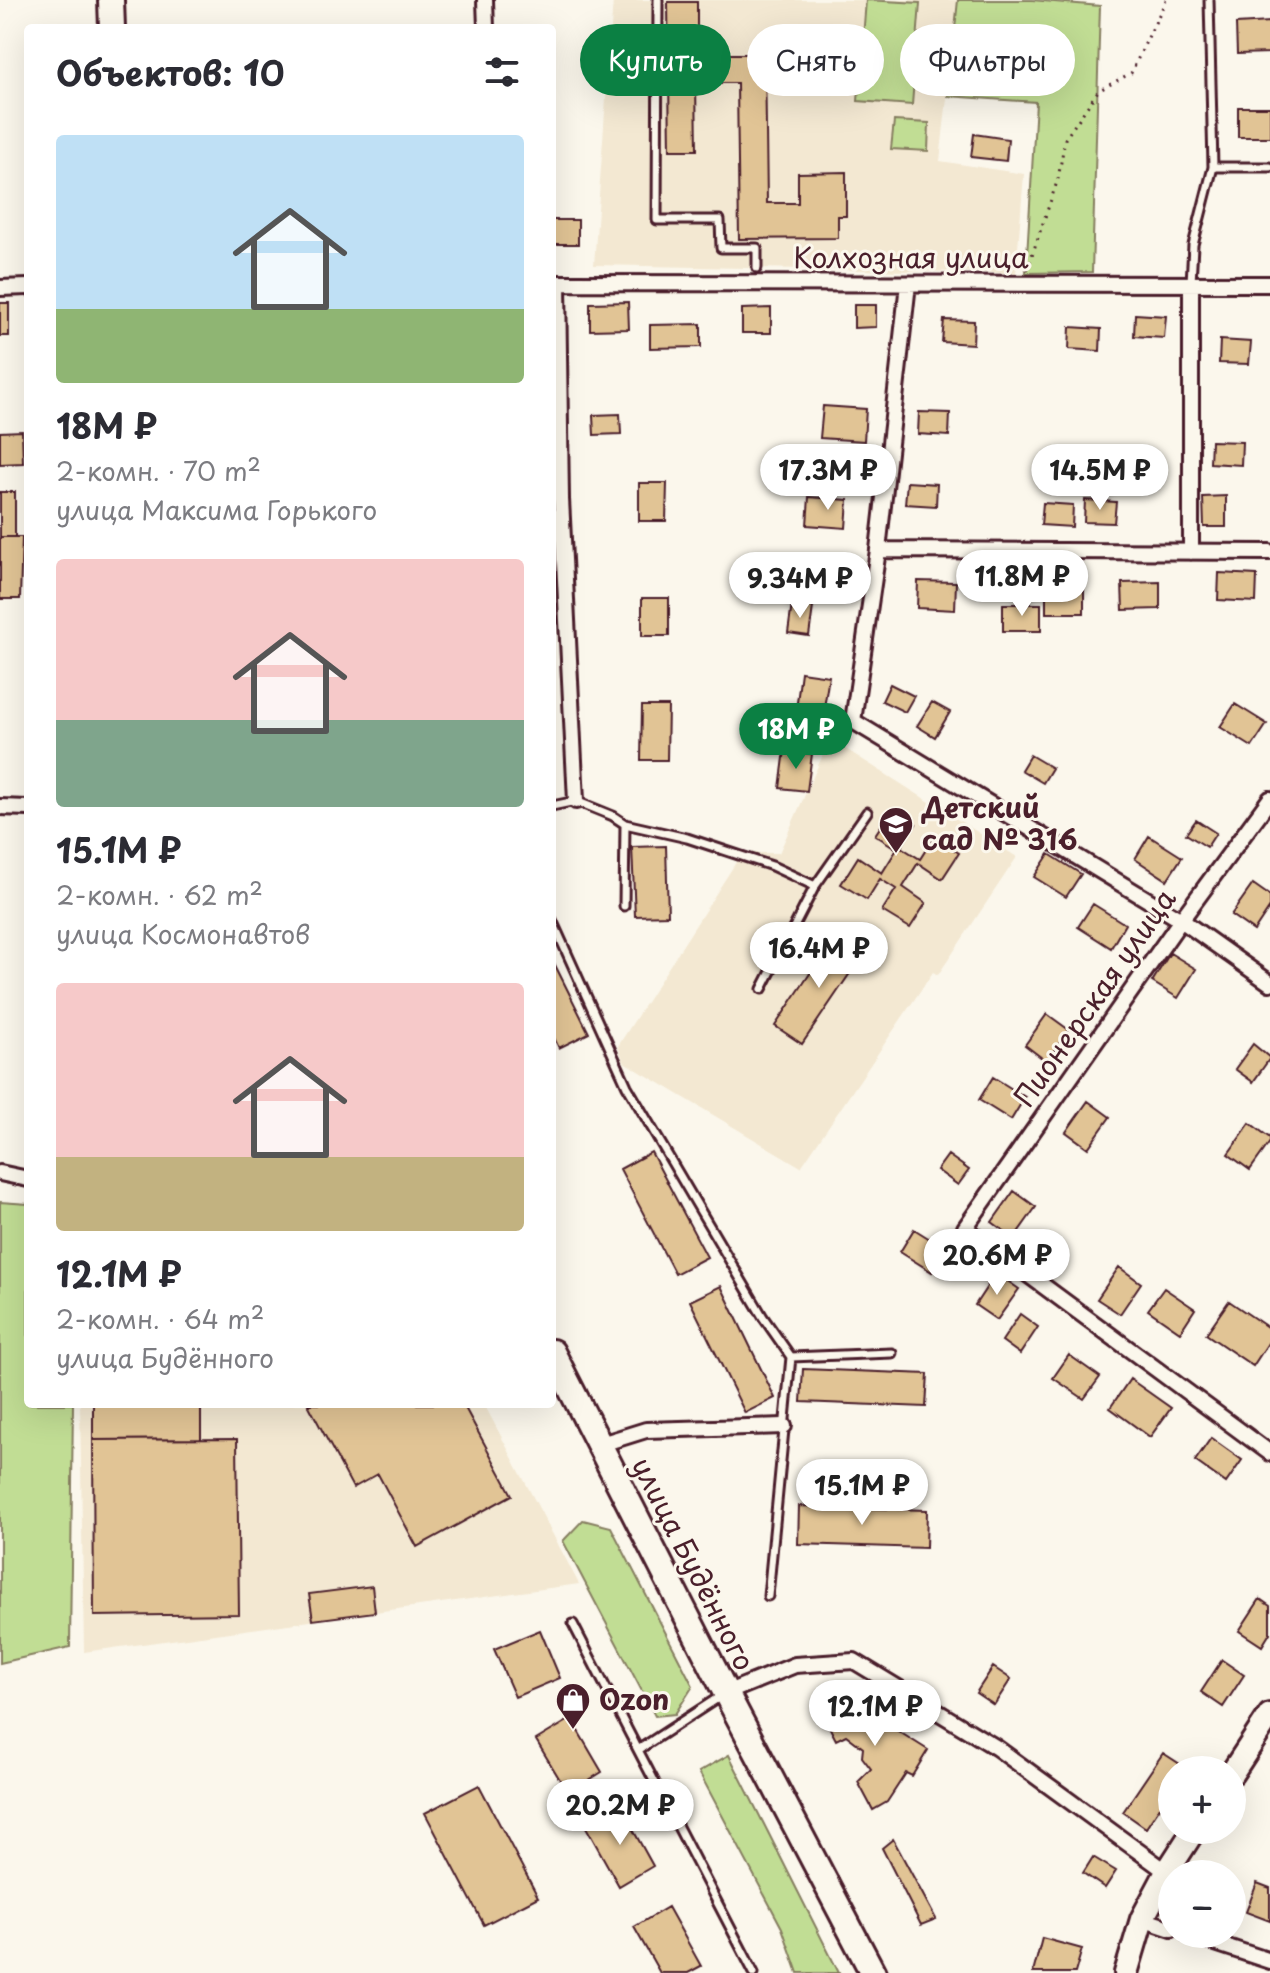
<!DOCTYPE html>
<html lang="ru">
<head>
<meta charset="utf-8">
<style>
  :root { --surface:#fff; --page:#f7f7f7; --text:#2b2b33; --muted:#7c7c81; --accent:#0b8043 }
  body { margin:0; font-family:"Playpen Sans",sans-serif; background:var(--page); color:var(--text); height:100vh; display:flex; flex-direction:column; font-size:30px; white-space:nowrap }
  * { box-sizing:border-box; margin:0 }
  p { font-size:26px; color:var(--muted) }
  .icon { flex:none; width:44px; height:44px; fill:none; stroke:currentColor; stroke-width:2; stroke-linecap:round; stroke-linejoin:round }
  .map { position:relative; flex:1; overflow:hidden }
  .drawer { position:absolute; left:24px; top:24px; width:532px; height:1384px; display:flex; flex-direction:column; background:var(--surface); border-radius:8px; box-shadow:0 8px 32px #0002 }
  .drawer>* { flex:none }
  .banner { position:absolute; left:580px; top:24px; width:570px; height:72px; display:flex; gap:16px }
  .tools { position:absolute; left:1158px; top:1756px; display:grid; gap:16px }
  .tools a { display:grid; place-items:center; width:88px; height:88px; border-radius:50%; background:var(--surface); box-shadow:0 8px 32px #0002; font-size:40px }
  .price { position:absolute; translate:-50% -68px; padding:0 18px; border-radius:28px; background:#fff; color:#222; font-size:26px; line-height:52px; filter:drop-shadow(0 2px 4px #0008) }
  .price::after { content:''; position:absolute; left:50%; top:48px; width:24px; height:18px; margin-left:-12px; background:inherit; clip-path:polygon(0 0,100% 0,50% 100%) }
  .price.current { background:var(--accent); color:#fff }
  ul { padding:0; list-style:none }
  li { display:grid; align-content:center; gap:16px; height:424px; padding:0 32px }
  li span { display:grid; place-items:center; height:248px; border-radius:8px; color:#555 }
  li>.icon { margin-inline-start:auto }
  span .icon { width:144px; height:144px; fill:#fffc; stroke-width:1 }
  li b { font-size:34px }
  h2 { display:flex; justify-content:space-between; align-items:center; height:96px; padding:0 32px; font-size:34px }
  .pill { padding:0 28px; border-radius:36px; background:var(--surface); box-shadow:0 8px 32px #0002; font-size:28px; line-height:72px }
  .pill.current { background:var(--accent); color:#fff }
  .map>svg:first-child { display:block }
</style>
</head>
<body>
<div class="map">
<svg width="1270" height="1973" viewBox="0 0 1270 1973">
  <rect width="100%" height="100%" fill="#fbf7ec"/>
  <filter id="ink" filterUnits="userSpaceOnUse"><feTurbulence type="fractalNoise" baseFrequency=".0125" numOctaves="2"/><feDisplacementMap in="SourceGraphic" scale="16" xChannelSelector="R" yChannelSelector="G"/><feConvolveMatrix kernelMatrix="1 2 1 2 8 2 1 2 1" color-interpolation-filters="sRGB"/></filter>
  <g filter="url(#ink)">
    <!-- built -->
    <path fill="#f3e8d2" d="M613,0h345l-18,161 84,13 -8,99 -422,-8z
      M830,739l187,118 -79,118 -5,-3 -132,195 -177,-105 -6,-16 124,-193h37z
      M80,1404h404l95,180 -495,68z"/>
    <!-- green -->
    <path fill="#c1dd94" stroke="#867e60" stroke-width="2" d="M866,0l54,3 -8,102 -54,-4z
      M958,0h74l68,6 -8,266 -66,1 10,-171 -88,-6z
      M894,121l35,2 -1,28 -37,-2z
      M0,1202l28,2v200h45l-3,243 -70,16z
      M583,1520l28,7 82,159 -18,28 -20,2 -92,-175z
      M729,1755l110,218h-41l-16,-45 -83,-156z"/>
    <!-- building -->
    <path fill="#e1c495" stroke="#4a1f2b" stroke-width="2" d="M668,2h29v52h68l2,149h31v-30l48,-1v44h-8v22l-99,1 -2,-156h-41l1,67h-27z
      M1270,22v31l-33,1 -1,-30z
      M1238,107h32v30h-32z
      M974,134l34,5 -2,22 -35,-4z
      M552,220h26v24h-26z
      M628,302l1,27 -39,1v-27z
      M0,303h9v33h-9z
      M854,305h22v22l-22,1z
      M771,308v25h-29v-24z
      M1135,314l31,2 -2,22 -30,-2z
      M944,320l30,1 -1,23 -31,-2z
      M701,324v23l-51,1v-23z
      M1070,327l31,2 -1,22 -31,-2z
      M1220,340l31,2 -2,22 -30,-1z
      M823,406l43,3 -2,32 -44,-3z
      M919,412l31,1 -1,23 -31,-2z
      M620,414l1,20 -27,1 -1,-20z
      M22,431l1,32 -23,1v-32z
      M1211,441l31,1 -1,23 -31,-2z
      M1128,462l31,2 -1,22 -31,-2z
      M907,482l30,2 -1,22 -31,-2z
      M639,483h28l-1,38h-27z
      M0,492h15v45h-15z
      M1226,496v31h-22l-1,-30z
      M809,497l39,3 -2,28 -39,-3z
      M1085,500l31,2 -2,21 -30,-1z
      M1043,503l30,2 -1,22 -31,-2z
      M0,537h22l-2,62h-20z
      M817,555l33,4 -3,23 -33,-4z
      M1219,573l38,2 -1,27 -38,-2z
      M918,581l38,1 -1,28 -38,-2z
      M1160,582v27l-37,1 -1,-27z
      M1084,585v28h-38v-27z
      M642,598h27v38h-27z
      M792,604l21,3 -4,29 -21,-3z
      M1003,604h38v27h-38z
      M801,672l28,4 -6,38 -27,-4z
      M890,684l24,12 -9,16 -23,-11z
      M932,702l18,10 -15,25 -18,-11z
      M1235,704l32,20 -15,23 -32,-20z
      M642,706h26l-1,54h-26z
      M785,750l27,4 -5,37 -27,-3z
      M1030,755l22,13 -9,15 -22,-13z
      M892,809l24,15 -15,23 19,12 14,-22 25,16 -17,26 -24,-16 -15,24 23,16 -16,25 -28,-17 14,-22 -16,-10 -13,21 -26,-16 17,-27 24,16 15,-24 -22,-14z
      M1196,820l20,13 -9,14 -21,-13z
      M1149,836l33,21 -15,23 -32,-21z
      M666,846l2,69 -33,1 -3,-69z
      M1049,854l32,20 -15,23 -32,-20z
      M1253,884l17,12v11l-16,24 -23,-16z
      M1093,904l32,20 -14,24 -33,-21z
      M835,936l28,18 -61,90 -27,-18z
      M1170,953l26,16 -18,29 -26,-16z
      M552,959l37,74 -30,15 -7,-14z
      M1047,1014l22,16 -23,31 -21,-16z
      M1253,1044l17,14 -17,24 -18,-13z
      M993,1077l32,20 -14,23 -32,-20z
      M1088,1101l22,16 -22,31 -22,-16z
      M1250,1123l20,15v4l-20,28 -22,-16z
      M651,1152l56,105 -32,17 -55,-105z
      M948,1155l21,15 -11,15 -21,-15z
      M1014,1191l22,16 -22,31 -22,-16z
      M914,1229l32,20 -14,23 -32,-20z
      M1119,1267l22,16 -21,31 -23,-15z
      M996,1273l23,16 -22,31 -22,-15z
      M721,1286l54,112 -30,15 -55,-112z
      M1164,1288l31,21 -15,23 -32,-22z
      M1229,1301l41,28v11l-17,26 -47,-32z
      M1020,1314l18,13 -18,27 -18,-13z
      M1069,1355l31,22 -16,22 -31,-21z
      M803,1369l125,5 -2,33 -125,-5z
      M1130,1379l41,29 -21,29 -40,-29z
      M93,1404h108v35l-108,1z
      M308,1404h155l49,91 -95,52 -39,-73 -25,14z
      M1211,1438l31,22 -16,23 -31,-22z
      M237,1439l2,175 -145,2 -1,-176z
      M799,1506l128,4 -1,38 -128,-4z
      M372,1586l3,26 -62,8 -4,-26z
      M1260,1599l10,7v27l-8,13 -23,-15z
      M540,1630l20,48 -45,19 -21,-48z
      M1222,1660l22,15 -21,32 -22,-15z
      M993,1667l18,12 -17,26 -18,-12z
      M836,1692l92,58 -16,26 -6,-3 -19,29 -14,8 -15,-28 13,-13 -9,-12 1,-9 -17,-13 -10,5 -16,-31 8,-5z
      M571,1719l31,53 -34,21 -32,-53z
      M1163,1753l23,15 -14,2v19l-26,39 -23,-16z
      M479,1785l59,112 -54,28 -59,-112z
      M621,1808l32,58 -34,20 -33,-59z
      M893,1839l43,80 -15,6 -39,-77z
      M1093,1857l23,14 -11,17 -22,-15z
      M1257,1883l13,5v33l-24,-9z
      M668,1907l33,59 -13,7h-28l-26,-46z
      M1042,1938l40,11 -7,24h-42z"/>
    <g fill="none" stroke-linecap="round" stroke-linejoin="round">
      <!-- lane casing -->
      <g stroke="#4a1f2b" stroke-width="13">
        <path id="lane" d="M658,0l-1,220h63l1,28h36v20
          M1213,167h57
          M1191,283l2,-38 20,-78 -4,-167
          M552,806l24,-5 37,15 12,8 62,14 85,28 43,20
          M624,906l1,-82
          M552,920l75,166 136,231 28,40 101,-4
          M762,989l53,-103 52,-74
          M768,1596l23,-239
          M573,1624l65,126
          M724,1694l-86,56 116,223"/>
      </g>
      <!-- street casing -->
      <g stroke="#4a1f2b" stroke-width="20">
        <path id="street" d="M485,0l1,28
          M552,283l718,1
          M558,283l3,216 15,302
          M908,284l-30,266 -25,171 328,199 89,63
          M0,288l28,-1
          M878,550l392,2
          M1191,552v-267
          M1270,799l-89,121 -216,308 305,225
          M0,807l28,1
          M0,1173l28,6
          M598,1445l48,-15 138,-4
          M726,1693l69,-28 59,-4 143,87 170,124
          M1142,1919l30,10
          M1188,1934l82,27"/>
      </g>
      <!-- secondary casing -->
      <g stroke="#4a1f2b" stroke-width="28">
        <path id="secondary" d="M1232,1773l38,-58
          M1126,1973l16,-54 25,-47 27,-42"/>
      </g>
      <!-- primary casing -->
      <g stroke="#4a1f2b" stroke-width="30">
        <path id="primary" d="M111,0l1,28
          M552,1352l174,341 147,280"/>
      </g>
      <!-- path -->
      <path stroke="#4a1f2b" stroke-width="3" stroke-dasharray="2 6" stroke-linecap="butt" d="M1027,270l31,-91 7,-40 33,-48 33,-18 35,-73"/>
      <!-- lane -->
      <use href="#lane" stroke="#fbf7ec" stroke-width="7"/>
      <!-- street -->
      <use href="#street" stroke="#fbf7ec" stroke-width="14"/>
      <!-- secondary -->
      <use href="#secondary" stroke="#fbf7ec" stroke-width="22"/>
      <!-- primary -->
      <use href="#primary" stroke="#fbf7ec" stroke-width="24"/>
    </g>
  </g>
  <!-- icons -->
  <defs>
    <g id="school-pin" transform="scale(1.8)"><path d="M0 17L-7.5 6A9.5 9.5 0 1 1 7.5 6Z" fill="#4a1f2b" stroke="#fbf7ec"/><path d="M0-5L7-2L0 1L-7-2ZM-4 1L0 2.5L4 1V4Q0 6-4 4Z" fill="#fff"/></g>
    <g id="shop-pin" transform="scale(1.8)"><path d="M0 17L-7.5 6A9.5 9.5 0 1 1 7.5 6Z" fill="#4a1f2b" stroke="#fbf7ec"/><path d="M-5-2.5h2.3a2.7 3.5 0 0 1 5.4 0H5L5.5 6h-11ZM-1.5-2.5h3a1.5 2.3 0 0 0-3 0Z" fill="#fff"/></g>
  </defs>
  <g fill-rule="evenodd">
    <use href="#school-pin" x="896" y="824"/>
    <use href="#shop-pin" x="573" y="1700"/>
  </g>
  <g text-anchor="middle" stroke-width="6" stroke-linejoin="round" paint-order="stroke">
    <!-- street labels -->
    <g font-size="28" fill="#4a1f2b" stroke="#fbf7ec">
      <text x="911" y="268">Колхозная улица</text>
      <text transform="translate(1095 998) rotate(-55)" y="10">Пионерская улица</text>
      <text transform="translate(693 1564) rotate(63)" y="10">улица Будённого</text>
    </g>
    <!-- poi labels -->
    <g font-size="28" font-weight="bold" fill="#4a1f2b" stroke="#fbf7ec" text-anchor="start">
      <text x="922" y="818">Детский<tspan x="922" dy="32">сад № 316</tspan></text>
      <text x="599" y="1710">Ozon</text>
    </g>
  </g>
</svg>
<div class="tools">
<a>+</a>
<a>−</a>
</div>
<b class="price" style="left:828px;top:512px">17.3M ₽</b>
<b class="price" style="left:1100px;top:512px">14.5M ₽</b>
<b class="price" style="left:1022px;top:618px">11.8M ₽</b>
<b class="price" style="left:800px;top:620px">9.34M ₽</b>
<b class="price current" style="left:796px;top:771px">18M ₽</b>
<b class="price" style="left:819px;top:990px">16.4M ₽</b>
<b class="price" style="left:997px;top:1297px">20.6M ₽</b>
<b class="price" style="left:862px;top:1527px">15.1M ₽</b>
<b class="price" style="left:875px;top:1748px">12.1M ₽</b>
<b class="price" style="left:620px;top:1847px">20.2M ₽</b>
<div class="banner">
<a class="pill current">Купить</a>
<a class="pill">Снять</a>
<a class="pill">Фильтры</a>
</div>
<section class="drawer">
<h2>Объектов: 10<svg class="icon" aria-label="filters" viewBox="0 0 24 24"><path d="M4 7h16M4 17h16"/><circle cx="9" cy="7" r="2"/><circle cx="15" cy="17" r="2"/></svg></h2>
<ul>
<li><span style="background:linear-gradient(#bfe0f5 70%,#8fb573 0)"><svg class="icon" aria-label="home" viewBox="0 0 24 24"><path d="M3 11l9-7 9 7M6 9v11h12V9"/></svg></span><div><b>18M ₽</b><p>2-комн. · 70 m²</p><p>улица Максима Горького</p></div></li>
<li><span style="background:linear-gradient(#f6c9c9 65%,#7fa58c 0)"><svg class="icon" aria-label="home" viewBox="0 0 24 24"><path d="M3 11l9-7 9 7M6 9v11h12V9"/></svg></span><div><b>15.1M ₽</b><p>2-комн. · 62 m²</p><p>улица Космонавтов</p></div></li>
<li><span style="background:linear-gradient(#f6c9c9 70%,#c2b280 0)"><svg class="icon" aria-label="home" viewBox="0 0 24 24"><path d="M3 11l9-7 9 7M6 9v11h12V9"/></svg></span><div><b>12.1M ₽</b><p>2-комн. · 64 m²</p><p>улица Будённого</p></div></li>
</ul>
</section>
</div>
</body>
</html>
